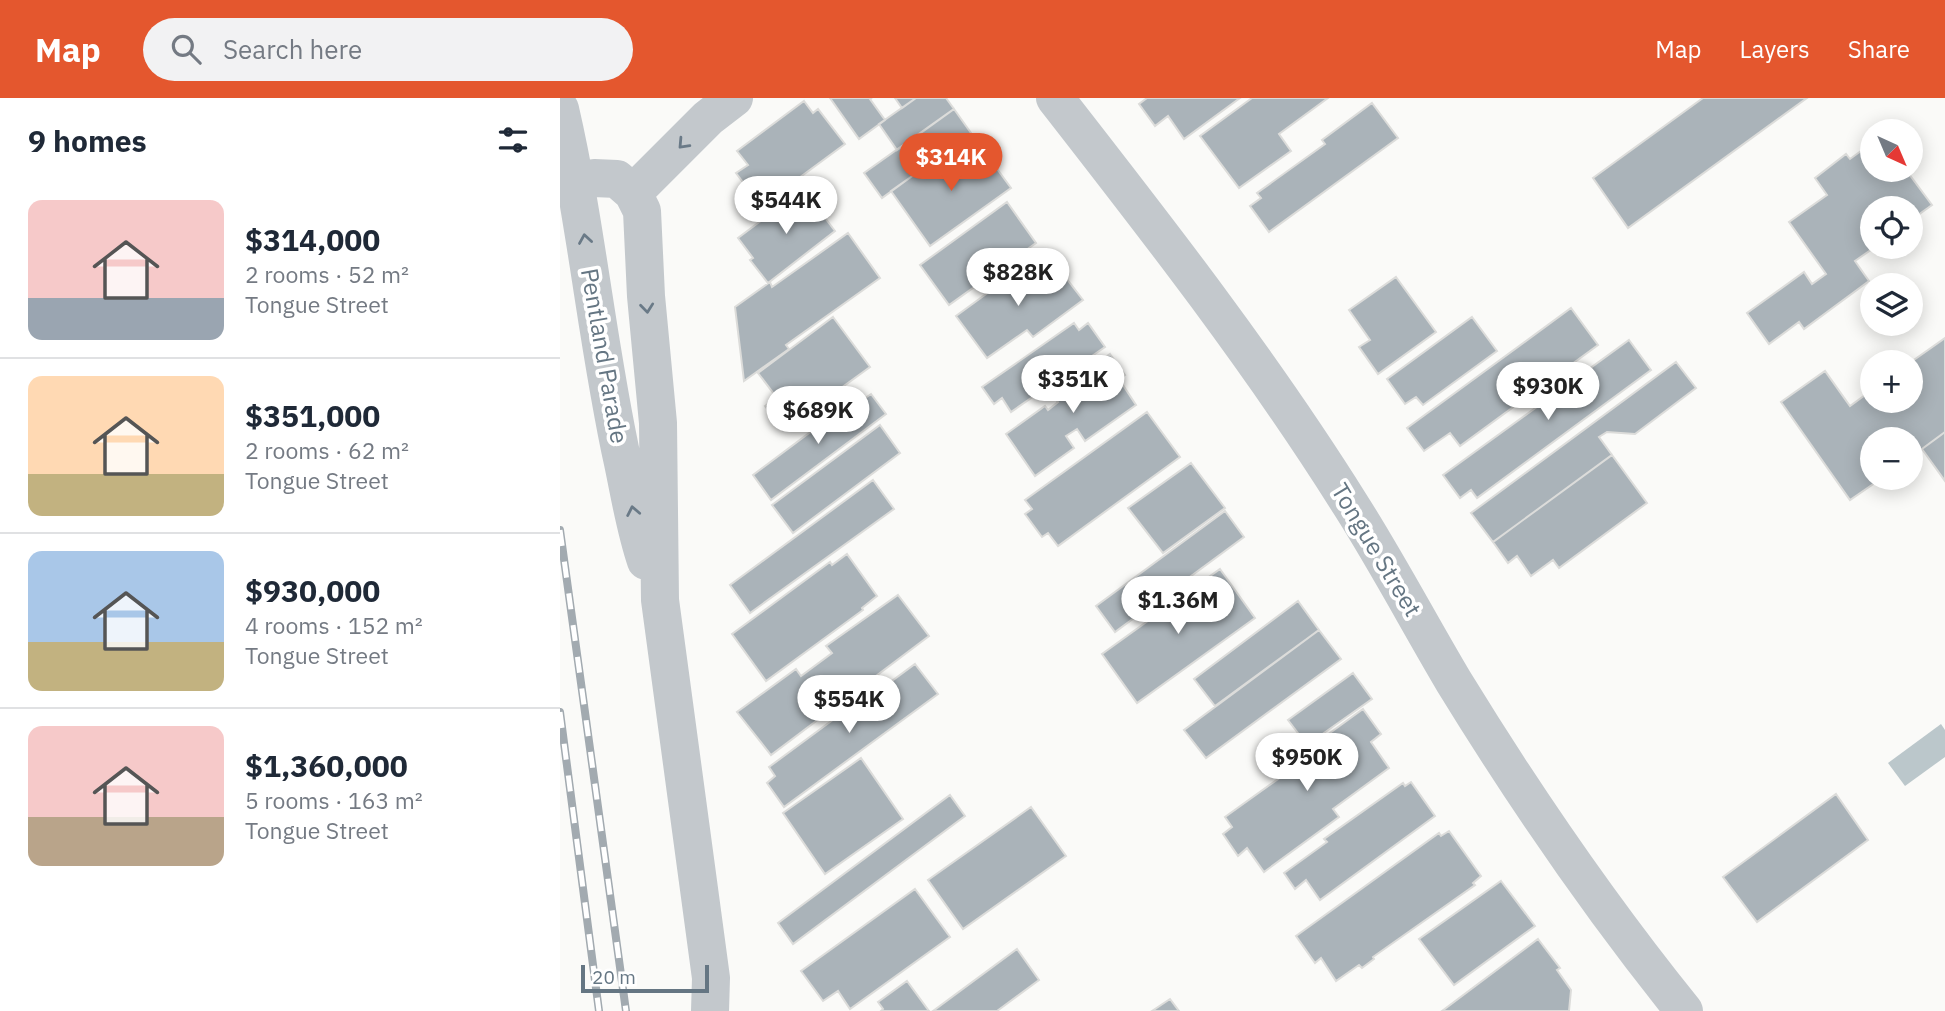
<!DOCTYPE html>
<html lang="en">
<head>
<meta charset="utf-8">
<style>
  :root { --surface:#fff; --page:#f2f2f3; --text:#1f2937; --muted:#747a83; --line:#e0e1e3; --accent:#e4572e }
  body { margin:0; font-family:"IBM Plex Sans",sans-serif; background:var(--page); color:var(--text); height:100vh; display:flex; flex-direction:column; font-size:26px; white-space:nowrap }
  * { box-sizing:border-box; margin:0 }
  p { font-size:23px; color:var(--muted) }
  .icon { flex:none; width:38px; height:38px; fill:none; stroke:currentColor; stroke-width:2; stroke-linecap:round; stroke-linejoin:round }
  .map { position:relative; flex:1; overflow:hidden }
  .details { display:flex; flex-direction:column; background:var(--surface); width:560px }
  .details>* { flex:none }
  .needle { width:46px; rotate:136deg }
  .buttons { position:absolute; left:1300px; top:21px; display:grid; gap:14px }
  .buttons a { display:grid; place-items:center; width:63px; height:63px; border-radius:50%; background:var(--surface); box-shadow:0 4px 18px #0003; font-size:35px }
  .scale { position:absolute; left:21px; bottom:18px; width:128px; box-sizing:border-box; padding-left:7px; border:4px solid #657683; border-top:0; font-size:19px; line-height:24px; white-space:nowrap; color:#657683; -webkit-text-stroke:5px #fff; paint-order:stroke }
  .price { position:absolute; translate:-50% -60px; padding:0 16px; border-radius:24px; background:#fff; color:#222; font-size:23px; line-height:46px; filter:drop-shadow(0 2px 4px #0008) }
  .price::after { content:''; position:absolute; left:50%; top:42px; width:21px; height:16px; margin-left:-10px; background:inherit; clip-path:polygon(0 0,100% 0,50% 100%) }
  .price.active { background:var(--accent); color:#fff }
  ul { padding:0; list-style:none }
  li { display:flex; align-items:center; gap:21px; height:175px; padding:0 28px }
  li+li { border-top:2px solid var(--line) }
  li span { display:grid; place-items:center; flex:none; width:196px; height:140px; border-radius:14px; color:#555 }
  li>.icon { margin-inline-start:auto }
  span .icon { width:84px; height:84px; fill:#fffc; stroke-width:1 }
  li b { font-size:30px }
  h2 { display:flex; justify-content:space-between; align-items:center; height:84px; padding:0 28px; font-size:30px }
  header { display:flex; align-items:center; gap:42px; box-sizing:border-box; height:98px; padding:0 35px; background:var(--accent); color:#fff }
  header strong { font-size:33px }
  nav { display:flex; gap:38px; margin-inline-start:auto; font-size:24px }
  .search { width:490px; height:63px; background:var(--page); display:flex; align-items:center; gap:18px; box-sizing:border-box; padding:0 24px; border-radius:38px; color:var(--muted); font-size:26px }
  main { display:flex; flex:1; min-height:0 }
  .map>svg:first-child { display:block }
</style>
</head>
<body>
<header>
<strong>Map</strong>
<div class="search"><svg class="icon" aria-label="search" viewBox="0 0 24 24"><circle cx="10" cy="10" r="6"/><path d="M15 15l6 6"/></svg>Search here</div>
<nav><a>Map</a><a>Layers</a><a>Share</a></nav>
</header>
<main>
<section class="details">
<h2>9 homes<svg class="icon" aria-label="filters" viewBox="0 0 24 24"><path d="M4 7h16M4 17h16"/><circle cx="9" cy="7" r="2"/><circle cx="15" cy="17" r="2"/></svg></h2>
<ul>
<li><span style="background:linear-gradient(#f6c9c9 70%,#9aa5b1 0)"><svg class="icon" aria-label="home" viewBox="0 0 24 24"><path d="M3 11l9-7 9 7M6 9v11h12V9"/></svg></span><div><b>$314,000</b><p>2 rooms · 52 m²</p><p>Tongue Street</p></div></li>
<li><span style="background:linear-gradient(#ffd9b3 70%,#c2b280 0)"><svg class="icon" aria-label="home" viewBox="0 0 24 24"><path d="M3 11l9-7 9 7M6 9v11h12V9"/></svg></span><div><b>$351,000</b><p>2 rooms · 62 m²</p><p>Tongue Street</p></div></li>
<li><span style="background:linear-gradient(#a9c7e8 65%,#c2b280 0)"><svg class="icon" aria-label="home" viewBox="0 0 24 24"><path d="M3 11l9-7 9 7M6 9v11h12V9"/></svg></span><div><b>$930,000</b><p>4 rooms · 152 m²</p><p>Tongue Street</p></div></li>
<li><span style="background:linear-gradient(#f6c9c9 65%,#b9a48a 0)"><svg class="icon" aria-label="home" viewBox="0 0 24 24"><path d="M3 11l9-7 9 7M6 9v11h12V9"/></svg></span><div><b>$1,360,000</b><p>5 rooms · 163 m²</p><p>Tongue Street</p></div></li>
</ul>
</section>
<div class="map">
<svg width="1385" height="913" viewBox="0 0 1385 913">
  <rect width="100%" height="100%" fill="#fafaf8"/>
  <!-- water -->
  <path fill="#bbc7cb" d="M1381,626l4,6v27l-40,29 -17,-23z"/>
  <!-- building -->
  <path fill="#aab3b9" stroke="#dcdcda" stroke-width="2" d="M270,0h42l-2,1 15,21 -26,19z
    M335,0h21l-14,10z
    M356,0h30l8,11 -57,41 -18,-26z
    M587,0h93l-56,41 -16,-23 -13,10 -16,-22z
    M692,0h76l-49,36 12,17 -52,37 -39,-52z
    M1143,0h104l-179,130 -35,-50z
    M244,3l9,12 5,-4 27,35 -84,62 -25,-33 12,-8 -11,-14z
    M812,5l26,35 -129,94 -19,-26 11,-8 -4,-5 68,-49 -3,-4z
    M394,11l17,24 -89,65 -18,-25z
    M416,42l35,48 -81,58 -39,-55 30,-21 5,7z
    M1312,45v27h34l26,35 -21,15v-12h-39v39h3l-20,14 14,20 -65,48 -5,-7 -30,22 -22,-31 57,-41 8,12 14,-10 -37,-52 38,-27 -12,-17 31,-24 4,5z
    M243,91l32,42 -67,52 -18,-23 3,-2 -15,-20z
    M447,104l29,41 -87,62 -29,-40z
    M288,135l32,45 -94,67 3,4 -45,32 -9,-74 35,-25 2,5z
    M477,159l20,28 9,-7 17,22 -50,37 -6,-7 -40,28 -31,-42z
    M836,179l40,55 -58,42 -19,-27 11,-7 -21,-30z
    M1011,210l27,37 -138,101 -10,-13 -26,18 -17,-23z
    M273,219l37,50 -87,63 -18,-24 12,-8 -19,-25z
    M912,219l25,34 -74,54 -7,-8 -11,7 -18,-25z
    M514,225l5,7 9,-7 17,24 -94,65 -9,-14 -8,6 -12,-17z
    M1385,240v94l-34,25v-18h-39v39h10l-32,22 -69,-98 44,-31 25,35 22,-16v11h39v-39z
    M1069,242l22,30 -174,128 -6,-8 -11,8 -17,-23z
    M550,256l15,21 -6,4 17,26 -51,36 -8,-12 -11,7 8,12 -39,28 -29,-42 39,-28 3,4 10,-8 -6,-7z
    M1116,264l20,26 -61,46 -28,-2 -8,5 13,18 -119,87 -22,-29z
    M311,296l15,20 -115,86 -18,-25 95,-71 3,4z
    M587,314l33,45 -122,89 -10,-13 -6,4 -17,-23 7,-5 -7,-9z
    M320,327l20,28 -107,80 -21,-28z
    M1385,334v49l-23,-32z
    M1052,357l35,48 -88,65 -6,-8 -22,16 -14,-20 -9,7 -15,-21z
    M631,365l34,45 -62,45 -35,-45z
    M313,382l21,29 -144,104 -20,-28z
    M665,413l19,26 -129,95 -19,-26z
    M287,456l30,42 -15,12 1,2 -97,71 -34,-47 98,-72 2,3z
    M660,471l35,49 -118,85 -35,-49z
    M338,497l31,41 -158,119 -34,-43 59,-43 5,7 31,-23 -6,-7z
    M738,503l21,29 -104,76 -21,-27z
    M759,532l22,29 -135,99 -22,-28z
    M355,566l23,30 -154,113 -17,-24 8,-7 -6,-9 80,-59 2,3z
    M793,575l19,26 -65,46 -19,-25z
    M803,611l18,25 -10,8 18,26 -56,41 6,8 -75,55 -17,-24 -9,8 -15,-22 9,-7 -7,-10 74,-53 -5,-5z
    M301,660l42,61 -78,55 -42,-61z
    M851,684l24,34 -115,84 -14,-20 -11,9 -11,-16 43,-31 -3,-3 79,-56 2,3z
    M1276,696l32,46 -111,82 -34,-45z
    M390,697l15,21 -172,128 -15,-21z
    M471,709l35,49 -103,73 -35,-49z
    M889,733l32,45 -8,7 2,2 -102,72 1,2 -12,9 -3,-3 -23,16 -15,-23 -6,5 -19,-27 143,-103 2,3z
    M941,783l34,45 -81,59 -35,-46z
    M355,791l35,48 -100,72 -12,-18 -15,10 -22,-30z
    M978,841l22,29 -3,2 14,20 -2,21h-127z
    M457,851l22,31 -42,31h-64z
    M347,883l22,30h-48l2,-2 -5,-7z
    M610,901l9,12h-27z"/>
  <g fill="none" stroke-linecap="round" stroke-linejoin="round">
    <!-- minor -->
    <path stroke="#c3c8cc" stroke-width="38" d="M495,0c103,132 206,264 295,406 37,58 69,119 104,178 70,114 146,225 230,329
      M0,11c27,117 37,236 63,354 7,33 12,66 23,98
      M16,84l18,-4 23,1 16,14 9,18 4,85 12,127 2,177 51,378 -1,33
      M73,95l75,-75 26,-20"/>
    <!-- rail casing -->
    <g stroke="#a2aab0" stroke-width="8">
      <path id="rail" d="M0,432l66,481
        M0,614l39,299"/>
    </g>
    <!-- rail -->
    <use href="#rail" stroke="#fff" stroke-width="5" stroke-dasharray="16" stroke-linecap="butt"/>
  </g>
  <!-- one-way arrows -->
  <defs><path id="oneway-chevron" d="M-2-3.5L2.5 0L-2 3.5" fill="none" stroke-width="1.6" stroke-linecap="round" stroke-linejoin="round" transform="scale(1.75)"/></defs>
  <g stroke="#6a7a87">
    <use href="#oneway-chevron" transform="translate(123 46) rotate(133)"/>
    <use href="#oneway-chevron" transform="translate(25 141) rotate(-99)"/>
    <use href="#oneway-chevron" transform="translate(87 210) rotate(84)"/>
    <use href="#oneway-chevron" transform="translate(73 413) rotate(-101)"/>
  </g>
  <g text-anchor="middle" stroke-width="7" stroke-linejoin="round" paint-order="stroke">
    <!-- street labels -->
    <g font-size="24" fill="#657683" stroke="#fff">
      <text transform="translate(44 258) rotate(80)" y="8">Pentland Parade</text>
      <text transform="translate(816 452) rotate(59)" y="8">Tongue Street</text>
    </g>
  </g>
</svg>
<div class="buttons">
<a><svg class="needle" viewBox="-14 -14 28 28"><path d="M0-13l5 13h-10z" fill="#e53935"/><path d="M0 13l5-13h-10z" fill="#747a83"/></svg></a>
<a><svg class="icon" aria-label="locate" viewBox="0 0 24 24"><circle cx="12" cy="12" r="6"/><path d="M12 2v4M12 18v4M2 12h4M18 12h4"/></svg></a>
<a><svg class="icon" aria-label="layers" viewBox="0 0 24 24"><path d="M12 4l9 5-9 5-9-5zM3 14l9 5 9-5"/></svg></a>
<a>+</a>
<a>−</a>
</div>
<div class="scale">20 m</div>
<b class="price active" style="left:391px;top:95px">$314K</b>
<b class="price" style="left:226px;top:138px">$544K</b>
<b class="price" style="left:458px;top:210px">$828K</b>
<b class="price" style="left:513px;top:317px">$351K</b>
<b class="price" style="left:988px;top:324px">$930K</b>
<b class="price" style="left:258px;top:348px">$689K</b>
<b class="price" style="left:618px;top:538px">$1.36M</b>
<b class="price" style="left:289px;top:637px">$554K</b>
<b class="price" style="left:747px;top:695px">$950K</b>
</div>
</main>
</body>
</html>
